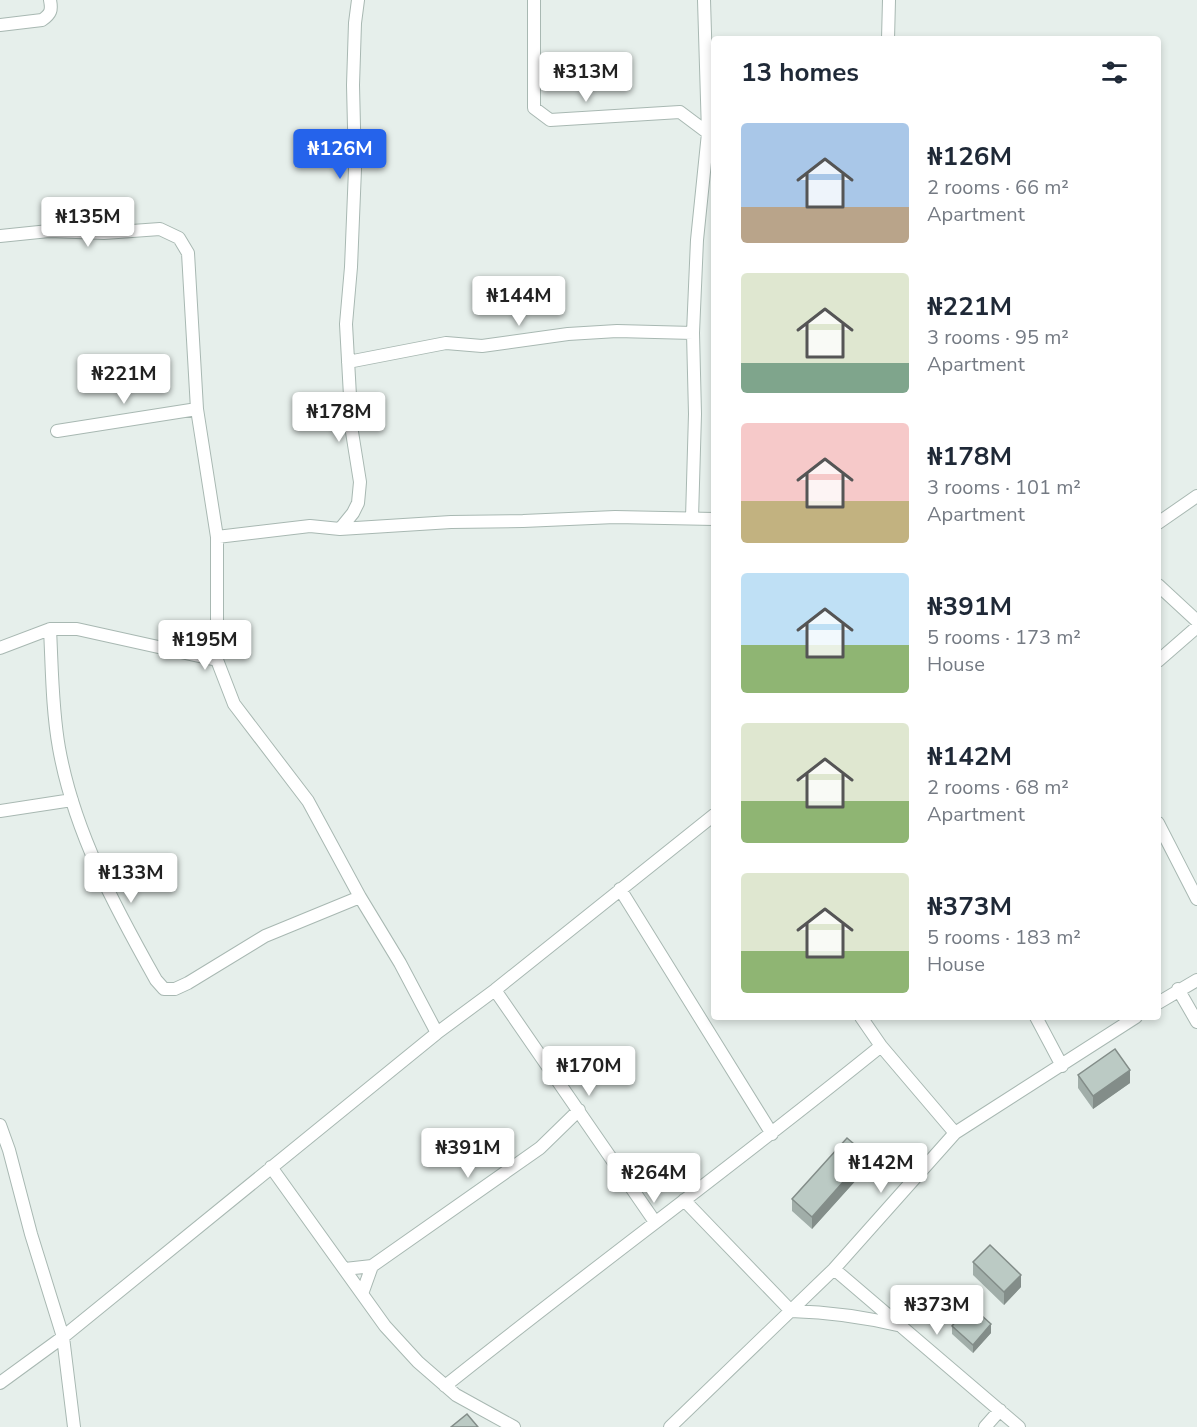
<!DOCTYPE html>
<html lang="en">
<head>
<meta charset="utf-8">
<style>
  :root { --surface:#fff; --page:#f6f6f7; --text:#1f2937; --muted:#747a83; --accent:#2563eb }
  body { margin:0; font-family:"Nunito Sans",sans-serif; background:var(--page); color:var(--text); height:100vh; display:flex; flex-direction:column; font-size:22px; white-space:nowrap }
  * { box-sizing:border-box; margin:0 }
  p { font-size:20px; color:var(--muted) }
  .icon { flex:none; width:33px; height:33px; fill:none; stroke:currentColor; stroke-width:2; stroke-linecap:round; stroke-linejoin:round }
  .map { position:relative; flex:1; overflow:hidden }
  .panel { position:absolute; left:711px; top:36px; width:450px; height:984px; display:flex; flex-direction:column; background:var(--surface); border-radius:6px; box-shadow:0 3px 9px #0003 }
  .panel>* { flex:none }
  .price { position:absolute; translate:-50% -51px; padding:0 14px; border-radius:6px; background:#fff; color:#222; font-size:20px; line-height:39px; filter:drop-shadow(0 2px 3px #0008) }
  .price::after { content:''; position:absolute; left:50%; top:36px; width:18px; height:14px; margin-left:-9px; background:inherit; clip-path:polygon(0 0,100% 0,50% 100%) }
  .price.active { background:var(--accent); color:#fff }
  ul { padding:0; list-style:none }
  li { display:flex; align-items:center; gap:18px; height:150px; padding:0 30px }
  li span { display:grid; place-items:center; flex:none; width:168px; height:120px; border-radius:6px; color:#555 }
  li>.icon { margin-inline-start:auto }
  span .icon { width:72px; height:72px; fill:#fffc; stroke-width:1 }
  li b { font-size:26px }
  h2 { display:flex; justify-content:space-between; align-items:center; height:72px; padding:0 30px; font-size:26px }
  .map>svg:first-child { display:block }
</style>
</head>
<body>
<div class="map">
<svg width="1197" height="1427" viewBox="0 0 1197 1427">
  <rect width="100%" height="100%" fill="#e6efeb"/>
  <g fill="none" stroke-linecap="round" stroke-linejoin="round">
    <!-- minor casing -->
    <g stroke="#a8b8b2" stroke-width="14">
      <path id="minor" d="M534,0v108l16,12 130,-8 28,21
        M0,25l42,-5c9,-6 10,-10 8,-20
        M888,39l1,-39
        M0,236l49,-5 55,2 56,-4 19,9 9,15 9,156 20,128v123l17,44 74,97 52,96 40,66 37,70
        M348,362l98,-19 36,3 86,-12 49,-3 76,2
        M57,431l140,-22
        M692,518l3,-104 -2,-81 4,-93 11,-107 -4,-133
        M1158,523l39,-27
        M340,529l13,-16 5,-10 2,-21 -8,-50 -6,-108 5,-57 4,-98 -2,-84 2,-62 3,-23
        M217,537l93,-11 30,3 111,-7 72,-1 92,-4 99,2
        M1158,585l39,36
        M50,629c2,39 2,80 9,119 15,84 56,159 97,232l8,9h11l13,-6 77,-47 95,-39
        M0,648l50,-19h27l140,31
        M1158,661l39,-34
        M0,811l72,-11
        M1158,823l39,76
        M620,889l152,245
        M1178,989l19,33
        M495,990l160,232
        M1158,1003l39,-23
        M861,1017l20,29 74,87
        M1036,1017l26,49
        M0,1125l9,25 22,84 32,103 11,90
        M271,1167l114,159 33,36 38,33 58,32
        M684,1200l107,111c38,1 74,6 111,15
        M345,1269l27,-3 168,-118 39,-38
        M834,1269l185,158
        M362,1294l10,-28
        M0,1383l63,-46 374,-304 58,-43 219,-175
        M445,1386c144,-115 293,-224 436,-340
        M670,1427l164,-158 121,-136 181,-116
        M985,1427l15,-17"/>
    </g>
    <!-- minor -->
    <use href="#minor" stroke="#fff" stroke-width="12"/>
  </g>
  <!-- wall -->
  <path fill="#a1aea9" d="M1078,1075l52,8 -37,26 -15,-21z
    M867,1168l-55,61 -20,-18v-12z
    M973,1262l48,25 -17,18 -31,-30z
    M952,1326l39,7 -18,20 -21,-19z"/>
  <!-- shaded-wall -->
  <path fill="#838d89" d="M1130,1070v13l-37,26v-13z
    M867,1155v13l-55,61v-12z
    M1021,1275v12l-17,18v-13z
    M991,1324v9l-18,20v-8z"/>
  <!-- building -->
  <path fill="#bbcac4" stroke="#838d89" stroke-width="1.5" d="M1115,1049l15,21 -37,26 -15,-21z
    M847,1138l20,17 -55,62 -20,-18z
    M990,1245l31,30 -17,17 -31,-30z
    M970,1305l21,19 -18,21 -21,-19z
    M467,1414l11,13h-27z"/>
</svg>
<b class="price" style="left:586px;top:103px">₦313M</b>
<b class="price active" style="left:340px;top:180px">₦126M</b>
<b class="price" style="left:88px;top:248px">₦135M</b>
<b class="price" style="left:519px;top:327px">₦144M</b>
<b class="price" style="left:124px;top:405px">₦221M</b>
<b class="price" style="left:339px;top:443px">₦178M</b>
<b class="price" style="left:205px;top:671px">₦195M</b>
<b class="price" style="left:131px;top:904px">₦133M</b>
<b class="price" style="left:589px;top:1097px">₦170M</b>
<b class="price" style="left:468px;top:1179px">₦391M</b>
<b class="price" style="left:881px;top:1194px">₦142M</b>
<b class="price" style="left:654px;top:1204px">₦264M</b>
<b class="price" style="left:937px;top:1336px">₦373M</b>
<section class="panel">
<h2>13 homes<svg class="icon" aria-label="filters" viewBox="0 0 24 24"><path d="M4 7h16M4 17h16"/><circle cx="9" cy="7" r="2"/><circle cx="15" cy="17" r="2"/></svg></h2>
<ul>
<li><span style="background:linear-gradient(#a9c7e8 70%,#b9a48a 0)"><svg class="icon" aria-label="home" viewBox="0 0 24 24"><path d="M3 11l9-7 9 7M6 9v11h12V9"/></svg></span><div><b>₦126M</b><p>2 rooms · 66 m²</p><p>Apartment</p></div></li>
<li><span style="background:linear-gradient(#dfe7d0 75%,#7fa58c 0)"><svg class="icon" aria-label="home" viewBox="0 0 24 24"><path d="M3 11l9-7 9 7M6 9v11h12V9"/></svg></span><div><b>₦221M</b><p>3 rooms · 95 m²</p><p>Apartment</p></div></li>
<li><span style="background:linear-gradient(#f6c9c9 65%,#c2b280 0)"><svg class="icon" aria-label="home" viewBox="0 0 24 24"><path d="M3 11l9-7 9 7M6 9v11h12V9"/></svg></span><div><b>₦178M</b><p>3 rooms · 101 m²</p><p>Apartment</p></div></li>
<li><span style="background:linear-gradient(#bfe0f5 60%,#8fb573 0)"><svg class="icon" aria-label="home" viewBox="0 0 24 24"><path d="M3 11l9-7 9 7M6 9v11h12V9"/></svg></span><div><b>₦391M</b><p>5 rooms · 173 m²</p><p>House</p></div></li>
<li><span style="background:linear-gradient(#dfe7d0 65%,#8fb573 0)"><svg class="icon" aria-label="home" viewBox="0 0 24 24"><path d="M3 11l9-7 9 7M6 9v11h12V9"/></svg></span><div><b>₦142M</b><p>2 rooms · 68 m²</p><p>Apartment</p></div></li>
<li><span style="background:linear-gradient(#dfe7d0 65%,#8fb573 0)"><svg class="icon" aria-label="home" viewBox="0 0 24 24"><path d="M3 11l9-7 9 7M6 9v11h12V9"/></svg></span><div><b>₦373M</b><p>5 rooms · 183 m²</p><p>House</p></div></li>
</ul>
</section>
</div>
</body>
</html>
